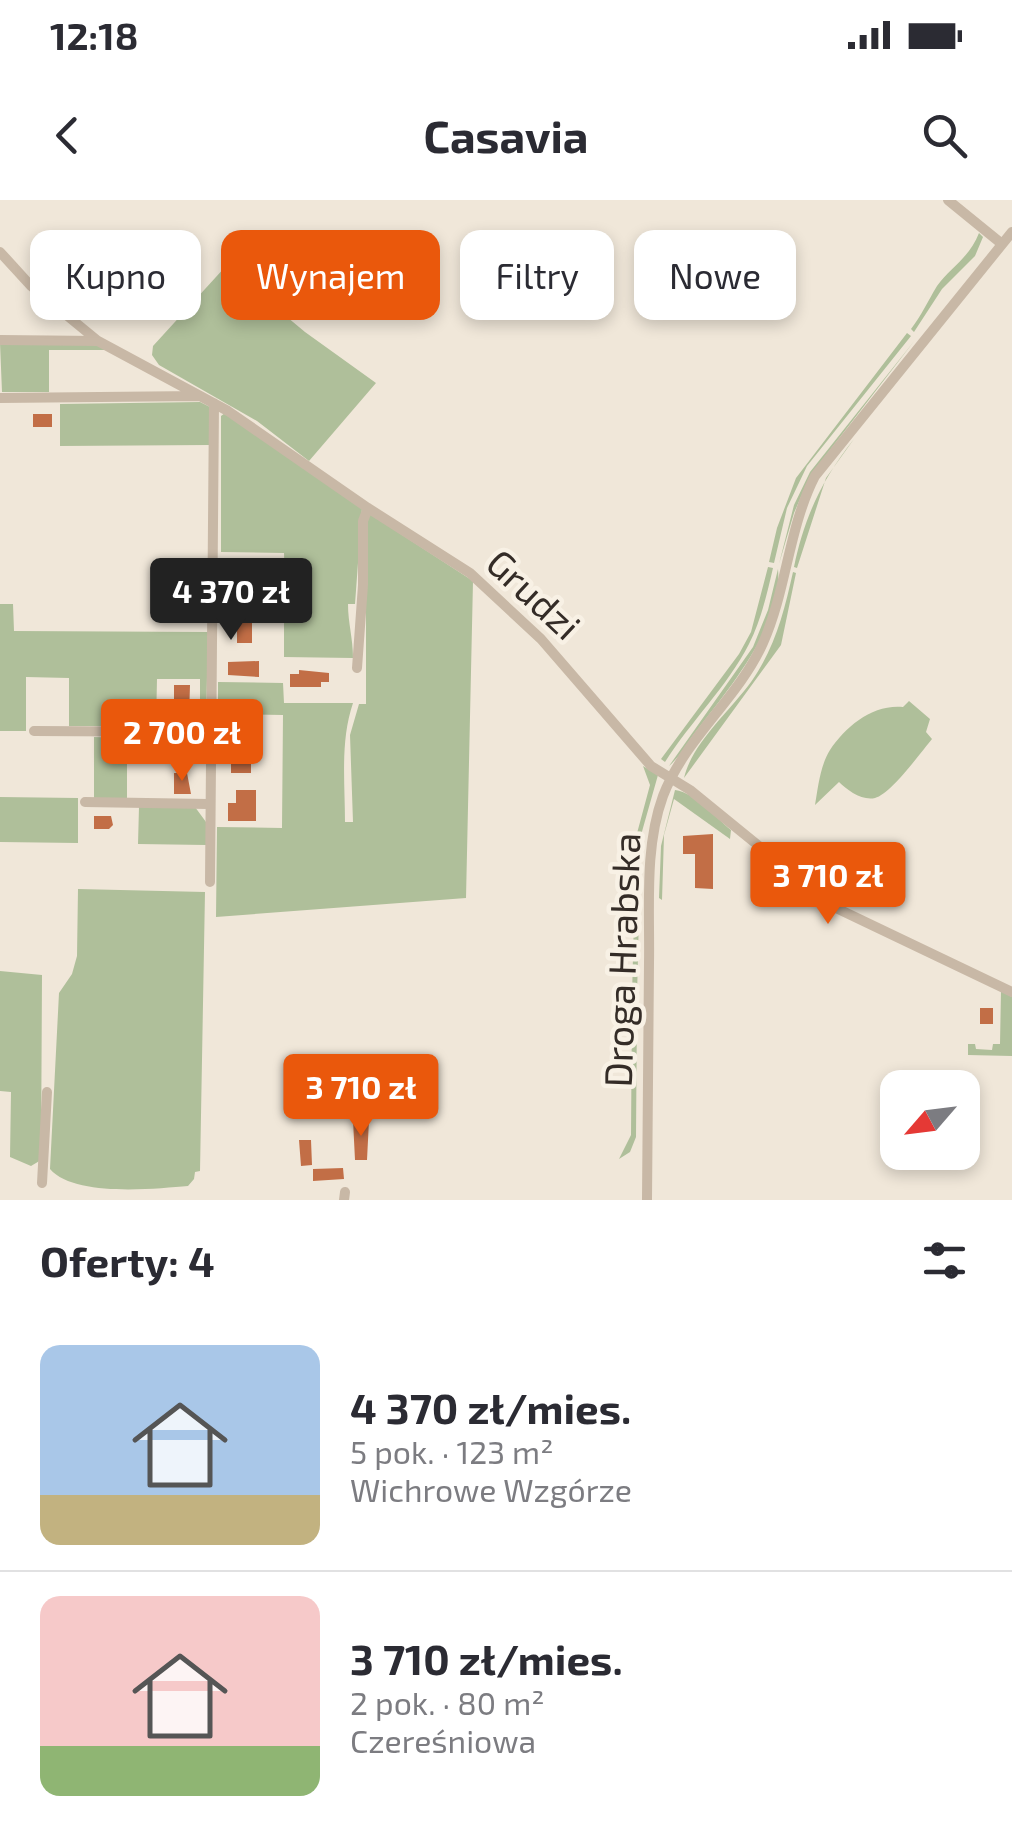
<!DOCTYPE html>
<html lang="pl">
<head>
<meta charset="utf-8">
<style>
  :root { --surface:#fff; --page:#f2f2f3; --text:#2b2b33; --muted:#7c7c81; --line:#e1e1e2; --accent:#ea580c }
  body { margin:0; font-family:"Exo 2",sans-serif; background:var(--page); color:var(--text); height:100vh; display:flex; flex-direction:column; font-size:38px; white-space:nowrap }
  * { box-sizing:border-box; margin:0 }
  p { font-size:32px; color:var(--muted) }
  .icon { flex:none; width:55px; height:55px; fill:none; stroke:currentColor; stroke-width:2; stroke-linecap:round; stroke-linejoin:round }
  .map { position:relative; height:1000px; overflow:hidden }
  .details { display:flex; flex-direction:column; background:var(--surface); flex:1 }
  .details>* { flex:none }
  .guide { position:absolute; left:30px; top:30px; width:952px; height:90px; display:flex; gap:20px }
  .needle { width:65px; rotate:242deg }
  .buttons { position:absolute; left:880px; top:870px; display:grid; gap:20px }
  .buttons a { display:grid; place-items:center; width:100px; height:100px; border-radius:20px; background:var(--surface); box-shadow:0 5px 15px #0003; font-size:50px }
  .price { position:absolute; translate:-50% -85px; padding:0 22px; border-radius:10px; background:var(--accent); color:#fff; font-size:32px; line-height:65px; filter:drop-shadow(0 2px 5px #0008) }
  .price::after { content:''; position:absolute; left:50%; top:60px; width:30px; height:22px; margin-left:-15px; background:inherit; clip-path:polygon(0 0,100% 0,50% 100%) }
  .price.selected { background:#222; color:#fff }
  ul { padding:0; list-style:none }
  li { display:flex; align-items:center; gap:30px; height:250px; padding:0 40px }
  li+li { border-top:2px solid var(--line) }
  li span { display:grid; place-items:center; flex:none; width:280px; height:200px; border-radius:20px; color:#555 }
  li>.icon { margin-inline-start:auto }
  span .icon { width:120px; height:120px; fill:#fffc; stroke-width:1 }
  li b { font-size:42px }
  h2 { display:flex; justify-content:space-between; align-items:center; height:120px; padding:0 40px; font-size:42px }
  .pill { padding:0 35px; border-radius:20px; background:var(--surface); box-shadow:0 5px 15px #0003; font-size:35px; line-height:90px }
  .pill.selected { background:var(--accent); color:#fff }
  .status { display:flex; justify-content:space-between; align-items:center; height:70px; padding:0 50px; background:var(--surface); direction:ltr }
  .status svg { height:28px; fill:currentColor }
  header { display:flex; justify-content:space-between; align-items:center; height:130px; padding:0 40px; background:var(--surface); font-size:45px; font-weight:700 }
  .map>svg:first-child { display:block }
</style>
</head>
<body>
<div class="status"><b>12:18</b><svg viewBox="0 0 49 12"><path d="M0 12V9h3v3zM5 12V6h3v6zM10 12V3h3v9zM15 12V0h3v12zM26 1h20v11H26zM47 4h2v5h-2z"/></svg></div>
<header><svg class="icon" aria-label="back" viewBox="0 0 24 24"><path d="M15 5l-7 7 7 7"/></svg>Casavia<svg class="icon" aria-label="search" viewBox="0 0 24 24"><circle cx="10" cy="10" r="6"/><path d="M15 15l6 6"/></svg></header>
<div class="map">
<svg width="1012" height="1000" viewBox="0 0 1012 1000">
  <rect width="100%" height="100%" fill="#f0e7d9"/>
  <!-- green -->
  <path fill="#afbf9a" d="M979,33l4,4 -8,19 -33,33 -28,43 -3,-3c10,-13 17,-28 26,-43 14,-19 33,-29 42,-53z
    M226,66l79,66 71,51 -67,78 -52,-40 -98,-56 -7,-10 1,-9z
    M907,133l4,3 -104,130 -20,42 -13,55 -5,-1 8,-34 19,-50z
    M915,140l-105,136 -16,37 -15,51 15,-59 16,-33z
    M0,143l98,2 9,5h-58v42h-47z
    M200,202l10,5 -1,38 -149,1v-42z
    M225,213l137,95 -7,96h-7c0,19 5,34 5,54l-69,-1v-39l-65,-1v-32h66l-1,-32 -63,-1v-136z
    M854,239l-28,39 -29,90 -3,-1c10,-49 28,-88 60,-128z
    M370,314l103,67 -7,317 -250,19 1,-90 65,1 1,-113 -65,-1v-32l65,1 1,20h69c-13,38 -8,80 -8,119h8l-3,-87 9,-31h7v-182z
    M768,367l5,1c-6,26 -12,52 -24,76 -22,43 -58,77 -84,118l-4,-3 78,-105 12,-22z
    M778,369c5,56 -48,118 -80,160 -10,12 -17,27 -29,37l84,-119 15,-37z
    M793,372l3,1 -15,72 -97,133c8,-35 46,-67 67,-96 24,-34 33,-70 42,-110z
    M0,404h13l1,27 194,1 -2,91 -5,4 -8,-1 7,-8v-39h-43l-1,47h-87v-48l-43,-1v54h-26z
    M909,501l21,18 -4,13 6,7c-11,13 -41,55 -57,59 -13,3 -28,-8 -36,-16l-24,23c3,-17 5,-39 15,-55 16,-24 43,-46 73,-43z
    M94,537l33,1v61l-33,-1z
    M643,566l15,9 -17,60 -4,161h-5l4,-159 14,-52z
    M675,590c21,3 40,27 56,40l-1,9 -56,-40 -10,36 -2,65 -3,-2 2,-52z
    M0,597l78,1v45l-78,-1z
    M139,607h56l11,15v23l-68,-1z
    M78,689l127,3 -5,279 -5,1 -1,7 -6,7c-35,3 -114,11 -138,-17l9,-176 13,-19 5,-18z
    M0,771l42,4 -1,185 -10,6 -21,-9 1,-65 -11,-1z
    M1001,791l11,6v59l-44,-1v-11h7l1,5 16,1 1,-6h7z
    M632,804h5l-1,133 -6,15 -11,7 12,-24z"/>
  <!-- building -->
  <path fill="#c26e46" d="M33,214h19v13h-19z
    M231,358l21,2 -1,16 -23,3z
    M237,422h15v21h-15z
    M259,461v16l-31,-2v-13z
    M299,470l30,3v9h-8v5h-31v-13h9z
    M174,485h16l-1,32 -29,-4v-11h14z
    M229,521l31,1 -4,19h-17v-11h-10z
    M231,562h20v11h-20z
    M174,573h13l4,21h-17z
    M236,590h20v31h-28v-18h8z
    M94,616h17l2,9 -4,4h-15z
    M713,634v55l-18,-1v-34h-12v-18z
    M980,808h13v16h-13z
    M353,920h16l-2,40h-12z
    M299,940h12l1,25 -11,1z
    M343,968l1,11 -31,2v-12z"/>
  <g fill="none" stroke-linecap="round" stroke-linejoin="round">
    <!-- minor -->
    <path stroke="#c8b8a6" stroke-width="10" d="M948,0l54,44
      M0,52l31,34 67,55 130,70 140,97 102,65 71,66 110,127 39,24 144,117 178,85
      M0,140l98,1
      M0,198l199,-2
      M357,468l6,-83v-64l5,-13
      M34,531l175,1
      M85,602l123,2
      M210,682l4,-479
      M42,983l5,-91
      M344,1000l1,-8
      M647,1000c0,-79 1,-158 2,-237 1,-54 -5,-115 14,-167 22,-58 75,-97 100,-153 24,-54 25,-114 52,-167l197,-244"/>
  </g>
  <g text-anchor="middle" stroke-width="9" stroke-linejoin="round" paint-order="stroke">
    <!-- street labels -->
    <g font-size="38" fill="#342c27" stroke="#f8f1e5">
      <text transform="translate(533 395) rotate(43)" y="13">Grudzi</text>
      <text transform="translate(623 760) rotate(-88)" y="13">Droga Hrabska</text>
    </g>
  </g>
</svg>
<div class="buttons">
<a><svg class="needle" viewBox="-14 -14 28 28"><path d="M0-13l5 13h-10z" fill="#e53935"/><path d="M0 13l5-13h-10z" fill="#7c7c81"/></svg></a>
</div>
<b class="price selected" style="left:231px;top:443px">4 370 zł</b>
<b class="price" style="left:182px;top:584px">2 700 zł</b>
<b class="price" style="left:828px;top:727px">3 710 zł</b>
<b class="price" style="left:361px;top:939px">3 710 zł</b>
<div class="guide">
<a class="pill">Kupno</a>
<a class="pill selected">Wynajem</a>
<a class="pill">Filtry</a>
<a class="pill">Nowe</a>
</div>
</div>
<section class="details">
<h2>Oferty: 4<svg class="icon" aria-label="filters" viewBox="0 0 24 24"><path d="M4 7h16M4 17h16"/><circle cx="9" cy="7" r="2"/><circle cx="15" cy="17" r="2"/></svg></h2>
<ul>
<li><span style="background:linear-gradient(#a9c7e8 75%,#c2b280 0)"><svg class="icon" aria-label="home" viewBox="0 0 24 24"><path d="M3 11l9-7 9 7M6 9v11h12V9"/></svg></span><div><b>4 370 zł/mies.</b><p>5 pok. · 123 m²</p><p>Wichrowe Wzgórze</p></div></li>
<li><span style="background:linear-gradient(#f6c9c9 75%,#8fb573 0)"><svg class="icon" aria-label="home" viewBox="0 0 24 24"><path d="M3 11l9-7 9 7M6 9v11h12V9"/></svg></span><div><b>3 710 zł/mies.</b><p>2 pok. · 80 m²</p><p>Czereśniowa</p></div></li>
</ul>
</section>
</body>
</html>
